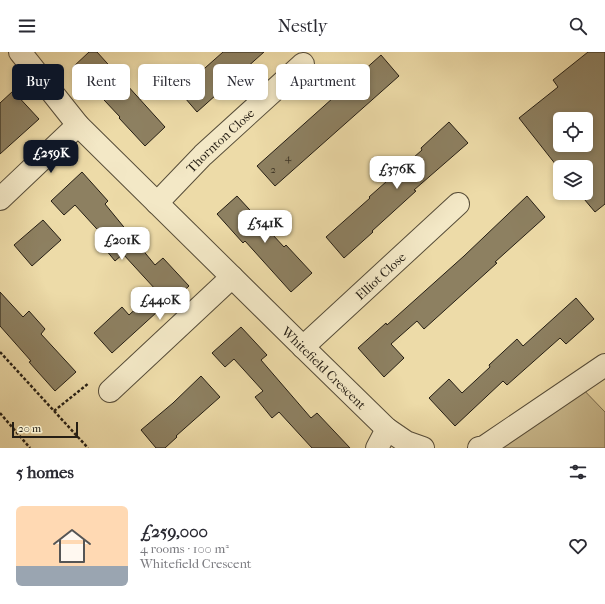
<!DOCTYPE html>
<html lang="en">
<head>
<meta charset="utf-8">
<style>
  :root { --surface:#fff; --page:#f2f2f3; --text:#2b2b33; --muted:#7c7c81; --accent:#111827 }
  body { margin:0; font-family:"IM FELL French Canon",serif; background:var(--page); color:var(--text); height:100vh; display:flex; flex-direction:column; font-size:15px; white-space:nowrap }
  * { box-sizing:border-box; margin:0 }
  p { font-size:13px; color:var(--muted) }
  .icon { flex:none; width:22px; height:22px; fill:none; stroke:currentColor; stroke-width:2; stroke-linecap:round; stroke-linejoin:round }
  .map { position:relative; height:396px; overflow:hidden }
  .panel { display:flex; flex-direction:column; background:var(--surface); flex:1 }
  .panel>* { flex:none }
  .guide { position:absolute; left:12px; top:12px; width:400px; height:36px; display:flex; gap:8px }
  .buttons { position:absolute; left:553px; top:60px; display:grid; gap:8px }
  .buttons a { display:grid; place-items:center; width:40px; height:40px; border-radius:6px; background:var(--surface); box-shadow:0 2px 6px #0003; font-size:20px }
  .scale { position:absolute; left:12px; bottom:10px; width:66px; box-sizing:border-box; padding-left:4px; border:2px solid #251e14; border-top:0; font-size:11px; line-height:14px; white-space:nowrap; color:#251e14; -webkit-text-stroke:3px #f3e8c6; paint-order:stroke }
  .price { position:absolute; translate:-50% -34px; padding:0 9px; border-radius:8px; background:#fff; color:#222; font-size:13px; line-height:26px; filter:drop-shadow(0 1px 2px #0008) }
  .price::after { content:''; position:absolute; left:50%; top:24px; width:12px; height:9px; margin-left:-6px; background:inherit; clip-path:polygon(0 0,100% 0,50% 100%) }
  .price.selected { background:var(--accent); color:#fff }
  ul { padding:0; list-style:none }
  li { display:flex; align-items:center; gap:12px; height:100px; padding:0 16px }
  li span { display:grid; place-items:center; flex:none; width:112px; height:80px; border-radius:6px; color:#555 }
  li>.icon { margin-inline-start:auto }
  span .icon { width:48px; height:48px; fill:#fffc; stroke-width:1 }
  li b { font-size:17px }
  h2 { display:flex; justify-content:space-between; align-items:center; height:48px; padding:0 16px; font-size:17px }
  .pill { padding:0 14px; border-radius:6px; background:var(--surface); box-shadow:0 2px 6px #0003; font-size:14px; line-height:36px }
  .pill.selected { background:var(--accent); color:#fff }
  header { display:flex; justify-content:space-between; align-items:center; height:52px; padding:0 16px; background:var(--surface); font-size:18px; font-weight:600 }
  .map>svg:first-child { display:block }
</style>
</head>
<body>
<header><svg class="icon" aria-label="menu" viewBox="0 0 24 24"><path d="M4 6h16M4 12h16M4 18h16"/></svg>Nestly<svg class="icon" aria-label="search" viewBox="0 0 24 24"><circle cx="10" cy="10" r="6"/><path d="M15 15l6 6"/></svg></header>
<div class="map">
<svg width="605" height="396" viewBox="0 0 605 396">
  <rect width="100%" height="100%" fill="#eddba8"/>
  <filter id="stains"><feTurbulence type="fractalNoise" baseFrequency=".005" numOctaves="4"/><feColorMatrix values="0 0 0 0 .2 0 0 0 0 .09 0 0 0 0 .02 0 0 0 .5 -.17"/></filter>
  <radialGradient id="worn" r=".72"><stop offset=".6" stop-color="#630" stop-opacity="0"/><stop offset="1" stop-color="#630" stop-opacity=".3"/></radialGradient>
  <!-- green -->
  <path fill="#cbbb8f" stroke="#786c52" d="M578,332l27,28v36h-126z"/>
  <!-- building -->
  <path fill="#8d8061" stroke="#251e14" fill-rule="evenodd" d="M89,0h8l68,75 -20,19 -26,-28 1,-1 -47,-50z
    M223,0h41l-67,60 -18,-21z
    M588,0h17v152l-10,8 -16,-19h7v-26h-26v3l-41,-52 39,-31 -5,-7zM560,67h26v26h-26z
    M381,3l18,21 -124,110 -18,-20z
    M13,39l26,28 -39,35v-51z
    M449,70l19,21 -54,47 2,1 -44,40 1,1 -29,26 -18,-21 44,-39 -1,-1 53,-47 -1,-2z
    M82,120l26,29 -3,3 50,61 8,-7 26,28 -30,28 -2,-2 -45,41 -18,-20 28,-26 7,8 27,-25 -33,-36 -8,7 -14,-17 5,-5 -31,-34 -11,10 -13,-14z
    M237,144l47,51 2,-2 26,28 -21,19 -46,-51 -2,2 -26,-29z
    M527,144l18,21 -50,45 2,1 -73,66 -7,-8 -26,23 13,14 -20,19 -26,-29 28,-25 1,2 77,-69z
    M43,168l18,20 -29,26 -18,-21z
    M0,240l23,25 6,-6 16,18 -4,5 35,38 -21,19 -26,-29 2,-1 -31,-35z
    M576,246l18,21 -28,25 -6,-6 -53,47 -4,-4 -48,45 -26,-28 20,-19 13,14 28,-26 -1,-2 28,-26 6,7z
    M241,275l26,28 -6,5 50,58 6,-5 33,35h-38l-33,-36 -7,6 -17,-21 8,-6 -29,-32 -9,8 -13,-14z
    M201,324l19,21 -44,39 1,1 -12,11h-9l-15,-18 32,-27z"/>
  <g fill="none" stroke-linecap="round" stroke-linejoin="round">
    <!-- minor casing -->
    <g stroke="#574d39" stroke-width="24">
      <g id="minor">
        <path id="s1" d="M20,0l58,73 225,222 84,82 19,13 17,6"/>
        <path d="M0,147l78,-74"/>
        <path id="s2" d="M157,151l46,-48 100,-91"/>
        <path id="s3" d="M303,295l155,-143"/>
        <path d="M110,339l122,-114"/>
        <path d="M377,396l10,-19"/>
        <path d="M479,396l5,-1 121,-82"/>
      </g>
    </g>
    <!-- path -->
    <path stroke="#251e14" stroke-width="2.5" stroke-dasharray="3 2" stroke-linecap="butt" d="M0,300l88,96
      M54,359l35,-28
      M0,361l30,35"/>
    <!-- minor -->
    <use href="#minor" stroke="#f3e8c6" stroke-width="22"/>
  </g>
  <g text-anchor="middle" stroke-width="4" stroke-linejoin="round" paint-order="stroke">
    <!-- number labels -->
    <g font-size="11" fill="#3f3627">
      <text x="288" y="109">4</text>
      <text x="273" y="121">2</text>
    </g>
    <!-- street labels -->
    <g font-size="13" fill="#251e14" stroke="#f3e8c6">
      <text dy="5" stroke="none"><textPath href="#s2" startOffset="89">Thornton Close</textPath></text>
      <text dy="5" stroke="none"><textPath href="#s3" startOffset="105">Elliot Close</textPath></text>
      <text dy="5" stroke="none"><textPath href="#s1" startOffset="439">Whitefield Crescent</textPath></text>
    </g>
  </g>
  <rect width="100%" height="100%" filter="url(#stains)"/>
  <rect width="100%" height="100%" fill="url(#worn)"/>
</svg>
<div class="buttons">
<a><svg class="icon" aria-label="locate" viewBox="0 0 24 24"><circle cx="12" cy="12" r="6"/><path d="M12 2v4M12 18v4M2 12h4M18 12h4"/></svg></a>
<a><svg class="icon" aria-label="layers" viewBox="0 0 24 24"><path d="M12 4l9 5-9 5-9-5zM3 14l9 5 9-5"/></svg></a>
</div>
<div class="scale">20 m</div>
<b class="price selected" style="left:51px;top:122px">£259K</b>
<b class="price" style="left:397px;top:138px">£376K</b>
<b class="price" style="left:265px;top:192px">£541K</b>
<b class="price" style="left:122px;top:209px">£201K</b>
<b class="price" style="left:160px;top:269px">£440K</b>
<div class="guide">
<a class="pill selected">Buy</a>
<a class="pill">Rent</a>
<a class="pill">Filters</a>
<a class="pill">New</a>
<a class="pill">Apartment</a>
</div>
</div>
<section class="panel">
<h2>5 homes<svg class="icon" aria-label="filters" viewBox="0 0 24 24"><path d="M4 7h16M4 17h16"/><circle cx="9" cy="7" r="2"/><circle cx="15" cy="17" r="2"/></svg></h2>
<ul>
<li><span style="background:linear-gradient(#ffd9b3 75%,#9aa5b1 0)"><svg class="icon" aria-label="home" viewBox="0 0 24 24"><path d="M3 11l9-7 9 7M6 9v11h12V9"/></svg></span><div><b>£259,000</b><p>4 rooms · 100 m²</p><p>Whitefield Crescent</p></div><svg class="icon" aria-label="heart" viewBox="0 0 24 24"><path d="M12 20l-8-8c-3-5 5-10 8-4 3-6 11-1 8 4z"/></svg></li>
</ul>
</section>
</body>
</html>
